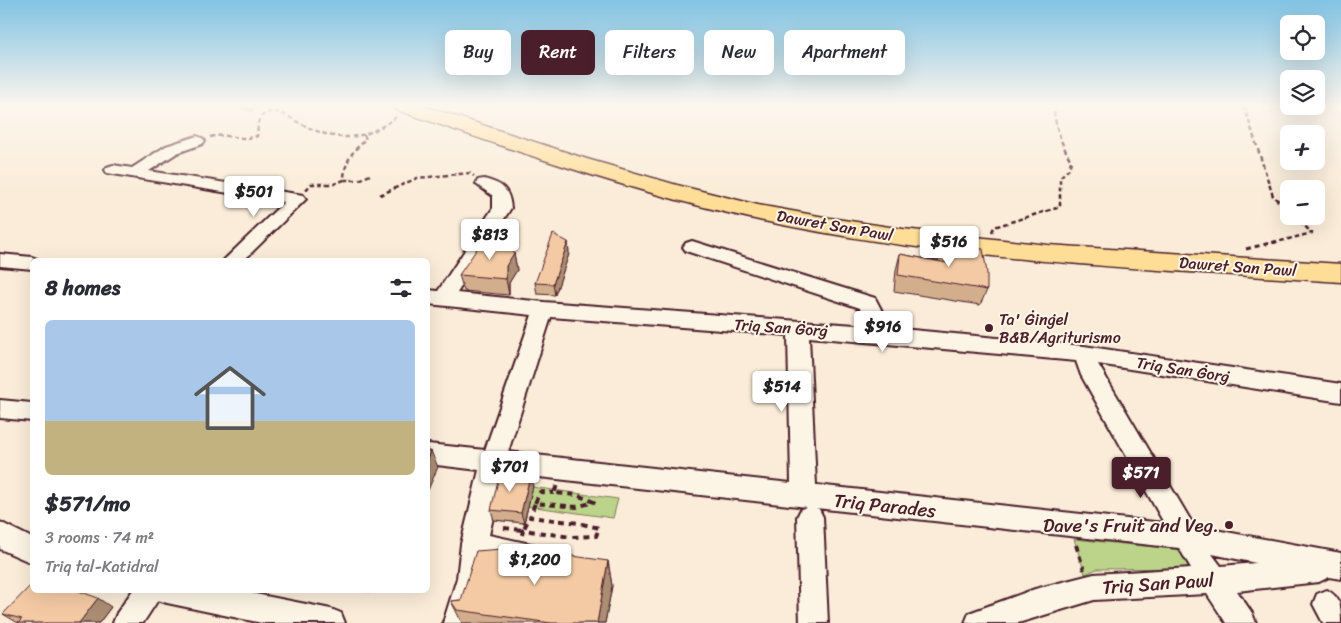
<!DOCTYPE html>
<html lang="en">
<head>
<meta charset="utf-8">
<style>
  :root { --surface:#fff; --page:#f7f7f7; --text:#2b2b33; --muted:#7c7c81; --line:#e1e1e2; --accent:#4a1f2b }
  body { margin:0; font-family:Sriracha,sans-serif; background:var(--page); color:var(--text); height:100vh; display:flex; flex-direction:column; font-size:19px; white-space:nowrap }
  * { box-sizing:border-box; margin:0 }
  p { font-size:16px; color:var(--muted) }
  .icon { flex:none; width:28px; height:28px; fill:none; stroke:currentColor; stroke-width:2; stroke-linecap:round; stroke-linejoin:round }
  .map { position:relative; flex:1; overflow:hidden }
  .side { position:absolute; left:30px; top:258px; width:400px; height:335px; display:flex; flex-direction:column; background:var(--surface); border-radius:8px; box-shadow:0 5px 20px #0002 }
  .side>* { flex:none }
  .banner { position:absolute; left:445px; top:30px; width:475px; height:45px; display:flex; gap:10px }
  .fabs { position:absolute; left:1280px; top:15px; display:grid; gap:10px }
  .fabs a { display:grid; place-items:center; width:45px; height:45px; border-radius:8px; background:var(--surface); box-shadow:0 5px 20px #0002; font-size:25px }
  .price { position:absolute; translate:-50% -42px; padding:0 11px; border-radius:5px; background:#fff; color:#222; font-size:16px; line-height:32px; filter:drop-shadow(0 1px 2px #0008) }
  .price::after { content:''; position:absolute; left:50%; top:30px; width:15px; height:11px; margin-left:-8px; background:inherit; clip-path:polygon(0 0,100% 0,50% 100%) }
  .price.on { background:var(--accent); color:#fff }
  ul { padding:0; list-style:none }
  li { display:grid; align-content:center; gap:10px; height:265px; padding:0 15px }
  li+li { border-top:1px solid var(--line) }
  li span { display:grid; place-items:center; height:155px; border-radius:8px; color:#555 }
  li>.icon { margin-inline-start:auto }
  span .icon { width:90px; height:90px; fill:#fffc; stroke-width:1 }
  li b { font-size:21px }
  h2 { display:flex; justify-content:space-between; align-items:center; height:60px; padding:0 15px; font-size:21px }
  .tag { padding:0 18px; border-radius:8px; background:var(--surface); box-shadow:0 5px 20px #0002; font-size:18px; line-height:45px }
  .tag.on { background:var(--accent); color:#fff }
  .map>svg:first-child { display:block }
</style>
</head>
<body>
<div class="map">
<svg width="1341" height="623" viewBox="0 0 1341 623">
  <rect width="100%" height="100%" fill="#faecd8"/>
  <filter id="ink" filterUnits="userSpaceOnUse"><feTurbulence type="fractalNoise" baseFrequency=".02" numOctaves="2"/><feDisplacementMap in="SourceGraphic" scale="10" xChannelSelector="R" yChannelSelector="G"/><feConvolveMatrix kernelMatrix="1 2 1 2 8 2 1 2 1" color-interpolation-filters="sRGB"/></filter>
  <g filter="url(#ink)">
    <!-- green -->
    <path fill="#bbd48a" stroke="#827a5a" d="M503,483l115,16 -5,19 -85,-12 -4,17 -32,-3z
      M1074,539l110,11 10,18 -97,1 -12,5z"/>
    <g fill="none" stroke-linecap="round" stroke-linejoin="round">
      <!-- minor casing -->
      <g stroke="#4a1f2b" stroke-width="4">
        <path id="minor" d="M197,136l5,2 3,3 -3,3 -25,9 -28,18 148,23 6,1 3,4 -62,61h-20l60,-58 -177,-29 -2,-3 2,-3 6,-2 19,3 34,-22z
          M484,179c19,5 25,10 27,29l-54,85 87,9 325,24 -9,-18 -174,-57 -3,-4 3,-4 6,-2 183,57 16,30 193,18 257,38v18l-243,-38 96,162 147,27v26l-12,-2 -10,5 -82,9 15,22 4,10h-30l-19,-29 -113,6 -76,23h-53l4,-10 66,-24 59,-15 97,-6 -12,-20 -363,-40 3,1 4,8 5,106h-28l-3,-106 4,-8 6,-2 -304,-34 -14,62 46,10 4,9 -4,9 -9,4 -40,-8 -1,19 -14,45h-28l14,-45 4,-34 18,-74 -51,-6v-20l57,6 47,-135 -104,-11v-14l10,1 55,-83v-12l-17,-12 2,-4zM551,317l237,18 3,148 -283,-31zM809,337l267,24 5,14 83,148 -348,-38zM1212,554l44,9 -35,3z
          M0,254l32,3 8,3h-8v9l-32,-3z
          M0,400l32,3v18l-32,-3z
          M0,522l32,16v25l-32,-14z
          M133,590h102l96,19 10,4 4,10h-83l-95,-20 -9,-3 -15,23h-30l4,-10z
          M1327,590c14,8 14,16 14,33h-18l-10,-19 4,-10z"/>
      </g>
      <!-- highway casing -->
      <g stroke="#4a1f2b" stroke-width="3">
        <path id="highway" d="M394,106h30l163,53 90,26 81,20 72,13 73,11 145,16 293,19v18c-195,-13 -391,-21 -582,-62 -124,-27 -243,-69 -362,-110z"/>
      </g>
      <!-- path-far2 -->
      <path stroke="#4a1f2b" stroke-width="2.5" stroke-dasharray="4.5 3" stroke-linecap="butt" d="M1235,106l10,3 28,87 16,15
        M210,137c16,-5 32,5 47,-1 2,-9 -3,-20 13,-24 9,-2 19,5 26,9 38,21 64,23 100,-4
        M344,180h15l11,-5
        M306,190l5,-6h23l10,-4c0,-18 9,-30 22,-41l-2,-4
        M380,195l37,-17 53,-5 4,3
        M992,232l2,-5 66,-20v-30l9,-8 2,-8c-9,-16 -17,-36 -17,-55
        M1273,243l39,-10 -18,-17"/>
      <!-- path-far1 -->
      <path stroke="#4a1f2b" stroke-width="3" stroke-dasharray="5 4" stroke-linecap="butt" d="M1246,249l32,-8"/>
      <!-- path -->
      <path stroke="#4a1f2b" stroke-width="4" stroke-dasharray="6 5" stroke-linecap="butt" d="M535,503l5,-11 14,1
        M504,528l19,2 7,-13
        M522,535l1,-5 48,7 25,-1 3,-8 -21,-5 -48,-6 5,-14 41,4 18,-5 -17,-7 -23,-2 3,-8
        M1076,545l8,25"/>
      <!-- minor -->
      <use href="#minor" fill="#fcf5e5" fill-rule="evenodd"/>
      <!-- highway -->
      <use href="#highway" fill="#fedd96" fill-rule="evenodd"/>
    </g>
    <!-- wall -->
    <path fill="#d2ae8d" stroke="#4a1f2b" d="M236,106h23l-8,5z
      M568,242l1,12 -14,41 -18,-1 -2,-11z
      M944,246l43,44 -7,15 -86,-14 2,-21 4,-16 38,7z
      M514,253l3,17 -8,13v12l-45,-4 -5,-16z
      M533,486l-9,37 -30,-3 -3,-10z
      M608,561l4,25 -7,37h-143l-11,-22 10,-1z
      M335,590h47l-1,2 -45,-1z
      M111,607l-12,16h-81l-15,-9z"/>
    <!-- shaded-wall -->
    <path fill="#ab8d73" stroke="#4a1f2b" d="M249,106h10l-8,5z
      M568,242l1,12 -14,41 -2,-11z
      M514,253l3,17 -8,13v12l-3,-16v-13z
      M431,451l7,16 -10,23v-30z
      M530,476l3,10 -9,37 -3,-10z
      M608,561l4,25 -7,37h-8z
      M98,598l13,9 -12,16h-20z"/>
    <!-- building -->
    <path fill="#f4caa4" stroke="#4a1f2b" d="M553,234l15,8 -15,42 -18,-1z
      M510,241l4,12 -8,13v13l-47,-4 20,-29z
      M944,246l39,3 4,24v17l-89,-15 2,-21 47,9z
      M428,451h3l-3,9z
      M500,472l30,4 -9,37 -30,-3z
      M515,548l93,13 -11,62h-46l-94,-13 -6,-9 10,-1 15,-49z
      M32,584v6h44l22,8 -19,25h-61l4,-4 -19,-5z"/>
  </g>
  <!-- sky -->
  <linearGradient id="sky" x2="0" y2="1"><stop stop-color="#81c3e4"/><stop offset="0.55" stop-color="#fdf6ed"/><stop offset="1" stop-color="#fdf6ed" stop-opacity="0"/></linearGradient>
  <rect width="1341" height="193" fill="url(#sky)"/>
  <!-- markers -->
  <g fill="#4a1f2b" stroke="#fcf5e5" stroke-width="2">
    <circle cx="989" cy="328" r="5"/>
    <circle cx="1229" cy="525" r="5"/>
  </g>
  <g text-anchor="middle" stroke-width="4" stroke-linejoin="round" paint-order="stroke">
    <!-- street labels -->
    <g font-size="16" fill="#4a1f2b" stroke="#fcf5e5">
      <text transform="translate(835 225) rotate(10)" y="6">Dawret San Pawl</text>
      <text transform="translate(1238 266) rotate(4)" y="6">Dawret San Pawl</text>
      <text transform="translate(781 327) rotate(4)" y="6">Triq San Ġorġ</text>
      <text transform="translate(1183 369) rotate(9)" y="6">Triq San Ġorġ</text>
    </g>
    <!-- poi labels -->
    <g font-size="16" fill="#4a1f2b" stroke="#fcf5e5" text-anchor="start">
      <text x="999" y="325">Ta' Ġinġel<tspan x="999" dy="18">B&amp;B/Agriturismo</tspan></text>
    </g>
    <!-- near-street labels -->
    <g font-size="19" fill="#4a1f2b" stroke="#fcf5e5">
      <text transform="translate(885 505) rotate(6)" y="7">Triq Parades</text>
      <text transform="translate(1158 583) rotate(-4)" y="7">Triq San Pawl</text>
    </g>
    <!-- near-poi labels -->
    <g font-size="19" fill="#4a1f2b" stroke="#fcf5e5" text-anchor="end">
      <text x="1219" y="532">Dave's Fruit and Veg.</text>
    </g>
  </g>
</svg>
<div class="fabs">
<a><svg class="icon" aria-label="locate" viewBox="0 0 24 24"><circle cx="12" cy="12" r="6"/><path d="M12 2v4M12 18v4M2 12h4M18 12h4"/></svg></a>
<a><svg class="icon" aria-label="layers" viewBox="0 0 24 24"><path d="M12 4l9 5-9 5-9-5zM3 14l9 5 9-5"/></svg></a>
<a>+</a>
<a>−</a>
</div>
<b class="price" style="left:254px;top:218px">$501</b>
<b class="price" style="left:490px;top:261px">$813</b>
<b class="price" style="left:949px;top:268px">$516</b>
<b class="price" style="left:883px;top:353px">$916</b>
<b class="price" style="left:782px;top:413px">$514</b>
<b class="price" style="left:510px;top:493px">$701</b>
<b class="price on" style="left:1141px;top:499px">$571</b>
<b class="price" style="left:535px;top:586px">$1,200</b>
<div class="banner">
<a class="tag">Buy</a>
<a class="tag on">Rent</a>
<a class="tag">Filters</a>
<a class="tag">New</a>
<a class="tag">Apartment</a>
</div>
<section class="side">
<h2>8 homes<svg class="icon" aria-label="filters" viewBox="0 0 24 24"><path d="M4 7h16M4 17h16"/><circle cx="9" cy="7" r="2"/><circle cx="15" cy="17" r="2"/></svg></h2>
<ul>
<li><span style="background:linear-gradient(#a9c7e8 65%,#c2b280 0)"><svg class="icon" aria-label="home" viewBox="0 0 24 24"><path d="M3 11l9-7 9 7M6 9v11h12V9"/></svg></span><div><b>$571/mo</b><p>3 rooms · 74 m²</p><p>Triq tal-Katidral</p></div></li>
</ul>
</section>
</div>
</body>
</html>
